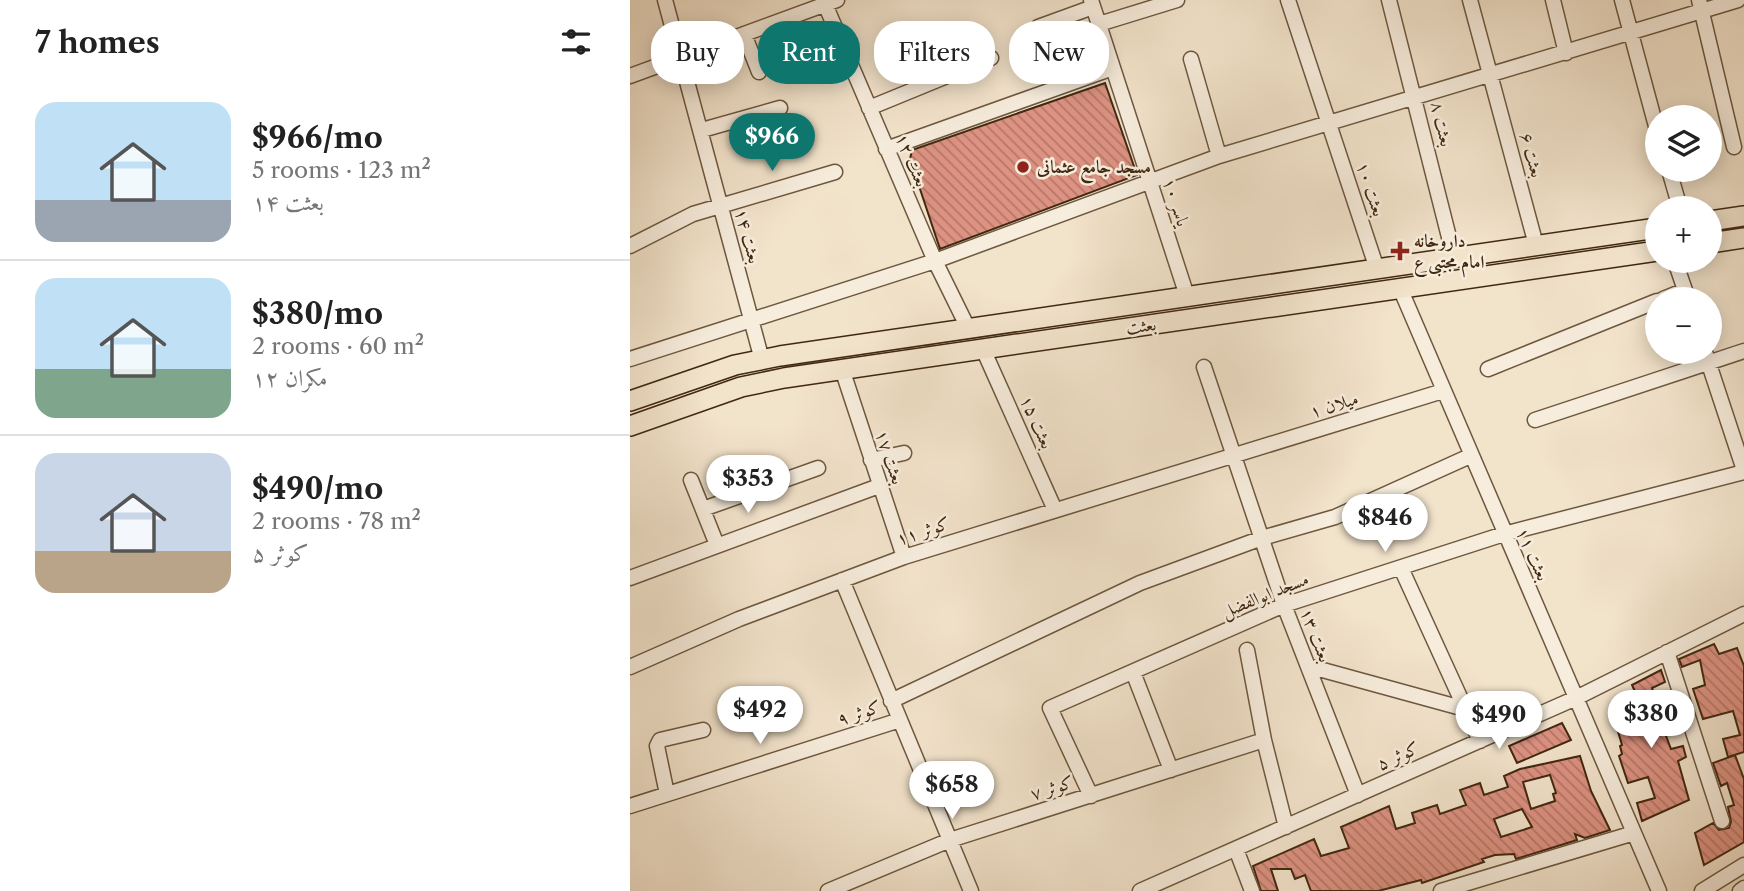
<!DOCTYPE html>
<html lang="en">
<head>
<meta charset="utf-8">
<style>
  :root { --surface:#fff; --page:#f2f2f2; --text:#222; --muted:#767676; --line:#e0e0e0; --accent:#0f766e }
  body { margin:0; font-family:"Libre Caslon Text",Amiri,serif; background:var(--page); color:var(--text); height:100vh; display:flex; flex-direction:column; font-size:26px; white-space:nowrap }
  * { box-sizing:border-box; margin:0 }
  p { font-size:23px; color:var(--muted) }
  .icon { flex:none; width:38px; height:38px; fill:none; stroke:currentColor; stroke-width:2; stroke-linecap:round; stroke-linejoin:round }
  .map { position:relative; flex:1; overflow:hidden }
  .sheet { display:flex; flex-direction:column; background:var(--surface); width:630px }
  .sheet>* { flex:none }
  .hud { position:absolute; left:21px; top:21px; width:665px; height:63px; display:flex; gap:14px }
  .buttons { position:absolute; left:1015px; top:105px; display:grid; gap:14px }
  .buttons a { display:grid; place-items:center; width:77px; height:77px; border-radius:50%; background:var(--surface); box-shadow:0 4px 18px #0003; font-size:35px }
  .price { position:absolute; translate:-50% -60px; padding:0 16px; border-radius:24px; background:#fff; color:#222; font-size:23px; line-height:46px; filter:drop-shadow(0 2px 4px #0008) }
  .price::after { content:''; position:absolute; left:50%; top:42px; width:21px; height:16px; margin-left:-10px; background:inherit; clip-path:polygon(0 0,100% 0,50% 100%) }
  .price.current { background:var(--accent); color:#fff }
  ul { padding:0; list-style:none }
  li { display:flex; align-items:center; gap:21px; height:175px; padding:0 35px }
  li+li { border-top:2px solid var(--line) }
  li span { display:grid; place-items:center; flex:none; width:196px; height:140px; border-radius:21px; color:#555 }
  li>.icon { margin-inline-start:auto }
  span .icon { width:84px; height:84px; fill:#fffc; stroke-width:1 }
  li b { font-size:30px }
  h2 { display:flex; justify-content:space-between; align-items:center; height:84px; padding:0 35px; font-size:30px }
  .tag { padding:0 24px; border-radius:28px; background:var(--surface); box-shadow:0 4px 18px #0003; font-size:24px; line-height:63px }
  .tag.current { background:var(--accent); color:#fff }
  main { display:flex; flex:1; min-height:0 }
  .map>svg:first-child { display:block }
</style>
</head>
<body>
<main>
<section class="sheet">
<h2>7 homes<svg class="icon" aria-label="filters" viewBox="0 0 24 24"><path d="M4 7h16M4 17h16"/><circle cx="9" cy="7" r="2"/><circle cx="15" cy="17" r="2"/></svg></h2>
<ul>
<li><span style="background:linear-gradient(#bfe0f5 70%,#9aa5b1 0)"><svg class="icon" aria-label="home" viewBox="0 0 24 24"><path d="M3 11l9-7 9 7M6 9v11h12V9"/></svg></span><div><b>$966/mo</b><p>5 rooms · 123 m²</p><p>بعثت ۱۴</p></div></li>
<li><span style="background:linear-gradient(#bfe0f5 65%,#7fa58c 0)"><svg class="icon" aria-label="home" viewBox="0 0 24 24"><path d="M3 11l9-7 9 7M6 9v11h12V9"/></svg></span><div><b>$380/mo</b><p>2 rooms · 60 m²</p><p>مکران ۱۲</p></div></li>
<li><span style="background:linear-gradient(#c9d6e8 70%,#b9a48a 0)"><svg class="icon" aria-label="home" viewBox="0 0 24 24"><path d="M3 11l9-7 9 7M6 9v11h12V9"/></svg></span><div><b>$490/mo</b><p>2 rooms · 78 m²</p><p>کوثر ۵</p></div></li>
</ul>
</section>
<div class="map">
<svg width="1114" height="891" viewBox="0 0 1114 891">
  <defs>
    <pattern id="building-back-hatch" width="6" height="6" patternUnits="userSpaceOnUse" patternTransform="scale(1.75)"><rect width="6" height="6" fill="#dd9282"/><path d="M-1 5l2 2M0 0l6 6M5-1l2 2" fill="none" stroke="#b57769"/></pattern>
  </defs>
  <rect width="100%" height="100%" fill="#f2e3cb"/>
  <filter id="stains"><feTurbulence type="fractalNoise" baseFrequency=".00286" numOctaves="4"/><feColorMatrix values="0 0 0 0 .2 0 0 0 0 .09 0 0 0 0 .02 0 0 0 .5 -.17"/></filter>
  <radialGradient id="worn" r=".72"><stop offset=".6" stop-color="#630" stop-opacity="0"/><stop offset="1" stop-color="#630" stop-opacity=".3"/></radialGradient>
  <!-- building -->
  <path fill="url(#building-back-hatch)" stroke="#412810" stroke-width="2" fill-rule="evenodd" d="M475,83l32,92 -197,74 -30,-90 2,-9z
    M1084,644l5,10 18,-6 7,18v86l-16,5 -5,-18 17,-4 -7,-24 -30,8 -10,-30 12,-4 -5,-25 -18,7 -3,-8z
    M1031,670l4,12 -13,6 9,27 4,-2 4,14 -6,1 8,21 12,-3 3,11 -8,4 11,39 -47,21 -5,-18 18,-5 -7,-21 -20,6 -9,-27 3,-2 -2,-8 2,-1 -8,-27 18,-9 -1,-13 5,-2 -4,-9z
    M932,723l9,17 -54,23 -8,-17z
    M1105,755l9,24v63l-40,23 -9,-32 18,-10 6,7 10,-2 2,-6 -3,-15 6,-2 -7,-22 -6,3 -8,-23z
    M950,756l11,35 19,39 -25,8 -10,-4 2,6 -61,19 -2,-5 -19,1 -13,4 2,3 -62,21 -1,-3 -43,11h-67l-6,-16 -10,4 -4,-10h-20l7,22h-17l-8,-25 61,-27 7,17 28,-8 -8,-21 48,-21 7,23 19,-6 -3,-10 25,-8 3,9 26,-9 -6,-15 20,-7 4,12 24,-8 -4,-11 16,-7zM920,775l6,18 -3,1 2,7 -24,8 -8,-27zM892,809l10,18 -31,10 -7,-18z"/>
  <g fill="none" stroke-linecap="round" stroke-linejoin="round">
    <!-- minor casing -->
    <g stroke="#6d573f" stroke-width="17">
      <path id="minor" d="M35,0l97,360
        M461,0l96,296
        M658,0l89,269
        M759,0l65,257
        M840,0l66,245
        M923,0l13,53
        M992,0l35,130
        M1069,0l35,147
        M195,4l110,257 33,67
        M469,24l78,-24
        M408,27l55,-20
        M114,34l15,38
        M561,59l28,97
        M0,76l207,-76
        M239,108l122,-50
        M72,130l78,-22
        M256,149l227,-81
        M1039,170l11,38
        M0,246l63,-32 142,-42
        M1045,261l13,38
        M770,288l259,603
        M1033,299l22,-9
        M353,349l72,161
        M1075,352l39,118
        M0,359l305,-98 284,-105 519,-156
        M574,367l80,238 74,190
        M212,369l62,188
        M858,369l169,-68
        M905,420l209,-69
        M241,460l33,-7
        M61,480l26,65
        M73,509l115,-41
        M771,568l79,173
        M0,578l249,-92
        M212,580l129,311
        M617,650l17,90 22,87
        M1037,652l55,169
        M678,666l157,43
        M0,667l109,-48 165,-62 539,-166
        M503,672l38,98
        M261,701l249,-118 122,-45 73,-21 135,-61
        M37,794l-10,-48 3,-6 43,-10
        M461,796l-41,-88 234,-103 220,-71 240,-62
        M0,806l270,-86
        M606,849l16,42
        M198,891l122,-51 314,-100
        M510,891l436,-193 168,-84
        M811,891l193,-58
        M1072,891l42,-26
        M1110,891l4,-3"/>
    </g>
    <!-- major casing -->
    <g stroke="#412810" stroke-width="22">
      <path id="major" d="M1080,221l34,-5
        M1080,243l34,-5
        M0,401l105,-36 45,-9 877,-128
        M0,426l111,-39 43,-9 873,-127"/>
    </g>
    <!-- minor -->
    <use href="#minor" stroke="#f7eddd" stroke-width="14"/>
    <!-- major -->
    <use href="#major" stroke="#f2e3cb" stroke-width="19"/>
  </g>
  <!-- markers -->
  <g fill="#8f2418" stroke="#f7eddd" stroke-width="2.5">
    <circle cx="393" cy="167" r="7"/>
    <path d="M766.5 240.5h7v7h7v7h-7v7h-7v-7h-7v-7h7z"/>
  </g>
  <g text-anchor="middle" stroke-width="5" stroke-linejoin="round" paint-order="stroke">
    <!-- street labels -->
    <g font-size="18" fill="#412810" stroke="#f7eddd">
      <text transform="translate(812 124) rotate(77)" y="6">بعثت ۸</text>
      <text transform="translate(902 155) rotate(75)" y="6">بعثت ۶</text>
      <text transform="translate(282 160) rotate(67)" y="6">بعثت ۱۲</text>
      <text transform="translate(741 189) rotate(72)" y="6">بعثت ۱۰</text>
      <text transform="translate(546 202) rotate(72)" y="6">یاسر ۱۰</text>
      <text transform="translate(118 236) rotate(75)" y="6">بعثت ۱۴</text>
      <text transform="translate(511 326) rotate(-8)" y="6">بعثت</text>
      <text transform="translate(704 405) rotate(-17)" y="6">میلان ۱</text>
      <text transform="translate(407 422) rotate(66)" y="6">بعثت ۱۵</text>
      <text transform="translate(260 457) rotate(72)" y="6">بعثت ۱۷</text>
      <text transform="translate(293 531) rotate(-18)" y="6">کوثر ۱۱</text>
      <text transform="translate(903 554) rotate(66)" y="6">بعثت ۱۱</text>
      <text transform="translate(635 595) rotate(-22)" y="6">مسجد ابوالفضل</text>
      <text transform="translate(686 635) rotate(69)" y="6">بعثت ۱۳</text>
      <text transform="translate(229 713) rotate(-18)" y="6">کوثر ۹</text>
      <text transform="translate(768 756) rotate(-24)" y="6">کوثر ۵</text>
      <text transform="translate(422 788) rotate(-17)" y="6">کوثر ۷</text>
    </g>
    <!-- poi labels -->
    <g font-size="18" font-weight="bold" fill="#412810" stroke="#f7eddd" text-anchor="start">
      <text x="407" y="173">مسجد جامع عثمانی</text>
      <text x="784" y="247">داروخانه<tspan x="784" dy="21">امام مجتبی ع</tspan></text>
    </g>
  </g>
  <rect width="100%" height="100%" filter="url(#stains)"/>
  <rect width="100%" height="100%" fill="url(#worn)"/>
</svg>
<div class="buttons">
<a><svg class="icon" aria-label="layers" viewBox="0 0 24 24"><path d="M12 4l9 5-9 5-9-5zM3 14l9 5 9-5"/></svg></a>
<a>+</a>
<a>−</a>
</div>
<b class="price current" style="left:142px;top:173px">$966</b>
<b class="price" style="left:118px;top:515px">$353</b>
<b class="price" style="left:755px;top:554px">$846</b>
<b class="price" style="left:130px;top:746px">$492</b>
<b class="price" style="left:1021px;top:750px">$380</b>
<b class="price" style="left:869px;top:751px">$490</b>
<b class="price" style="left:322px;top:821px">$658</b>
<div class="hud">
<a class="tag">Buy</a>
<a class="tag current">Rent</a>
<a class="tag">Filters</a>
<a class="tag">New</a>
</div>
</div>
</main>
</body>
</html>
